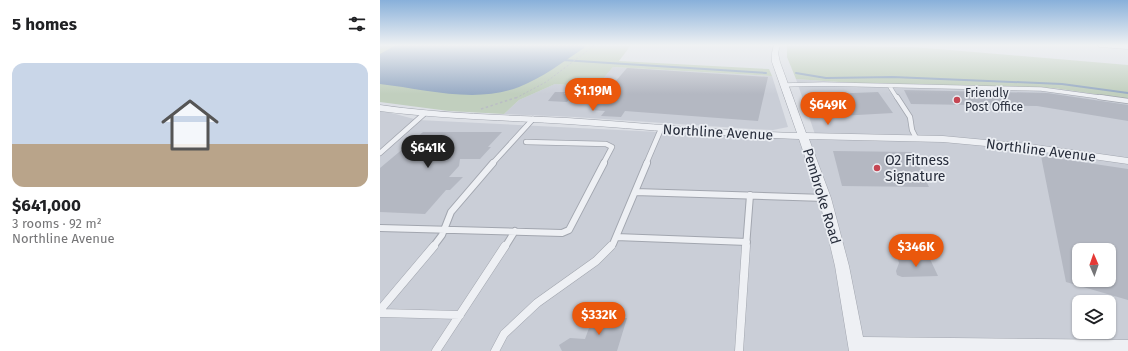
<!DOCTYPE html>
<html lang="en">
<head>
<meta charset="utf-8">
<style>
  :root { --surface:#fff; --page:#f6f6f6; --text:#202124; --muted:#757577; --line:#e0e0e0; --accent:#ea580c }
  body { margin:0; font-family:"Fira Sans",sans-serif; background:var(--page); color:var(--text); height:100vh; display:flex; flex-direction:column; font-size:15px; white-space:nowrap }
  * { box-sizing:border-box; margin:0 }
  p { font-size:13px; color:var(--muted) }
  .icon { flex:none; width:22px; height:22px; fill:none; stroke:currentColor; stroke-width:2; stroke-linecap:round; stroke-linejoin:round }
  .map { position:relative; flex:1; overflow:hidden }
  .details { display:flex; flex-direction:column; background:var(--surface); width:380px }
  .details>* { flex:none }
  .needle { width:26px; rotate:358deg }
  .buttons { position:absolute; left:692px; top:243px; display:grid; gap:8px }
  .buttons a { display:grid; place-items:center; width:44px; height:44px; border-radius:8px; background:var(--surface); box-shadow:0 1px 3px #0004; font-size:20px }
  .price { position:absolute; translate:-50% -34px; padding:0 9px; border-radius:14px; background:var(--accent); color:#fff; font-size:13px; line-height:26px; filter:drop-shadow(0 1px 2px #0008) }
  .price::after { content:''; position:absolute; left:50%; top:24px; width:12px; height:9px; margin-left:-6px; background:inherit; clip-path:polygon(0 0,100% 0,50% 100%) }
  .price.current { background:#222; color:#fff }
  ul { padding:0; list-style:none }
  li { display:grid; align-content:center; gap:8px; height:212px; padding:0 12px }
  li+li { border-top:1px solid var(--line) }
  li span { display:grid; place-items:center; height:124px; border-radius:12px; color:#555 }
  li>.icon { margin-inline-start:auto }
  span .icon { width:72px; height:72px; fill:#fffc; stroke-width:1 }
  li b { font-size:17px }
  h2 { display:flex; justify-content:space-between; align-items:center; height:48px; padding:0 12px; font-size:17px }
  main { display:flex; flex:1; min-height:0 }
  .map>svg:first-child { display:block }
</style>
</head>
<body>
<main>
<section class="details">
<h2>5 homes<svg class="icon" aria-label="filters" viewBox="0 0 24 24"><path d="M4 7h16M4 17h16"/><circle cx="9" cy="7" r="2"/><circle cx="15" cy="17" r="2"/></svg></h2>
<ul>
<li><span style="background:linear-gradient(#c9d6e8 65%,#b9a48a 0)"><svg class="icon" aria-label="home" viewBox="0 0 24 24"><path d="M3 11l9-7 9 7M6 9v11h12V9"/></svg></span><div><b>$641,000</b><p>3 rooms · 92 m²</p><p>Northline Avenue</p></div></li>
</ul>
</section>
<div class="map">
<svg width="748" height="351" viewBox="0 0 748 351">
  <rect width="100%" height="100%" fill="#dcdfe5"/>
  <!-- built -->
  <path fill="#caced7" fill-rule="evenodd" d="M233,67l159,9 16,51 -15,3 -21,-1 -177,-12 -71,-3 15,-14 36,-16 41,3z
    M416,79l72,5 186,4 74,11v252h-748v-241l38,10 399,20zM699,250h30v30h-30zM699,302h30v30h-30z"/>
  <!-- green -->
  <path fill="#c1cfbe" d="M0,45h251l-12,16 150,8 3,7 -159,-9 -17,20 -41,-3 -36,16 -15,14 -55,-3 -69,-9z
    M407,45l127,2 214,18v34l-74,-11 -186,-4 -72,-5 -9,-22z"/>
  <!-- water -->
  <path fill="#98abc4" d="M16,45h189l-1,3c-21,14 -42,30 -65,39 -44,17 -94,2 -139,-3v-30z"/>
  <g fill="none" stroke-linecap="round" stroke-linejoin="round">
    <!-- stream -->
    <path stroke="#98abc4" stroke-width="2" d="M182,60l204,13
      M416,73l30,5 67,-1 169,7 66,9"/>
  </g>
  <!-- building -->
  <path fill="#b4b8c2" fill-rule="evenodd" d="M247,68l141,9 -10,44 -133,-10 -4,6 -20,-1 4,-5 -14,-1z
    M524,90l143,3 81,12v16l-91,-15 -126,-2z
    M175,92h10l-1,2h9l-6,8 -19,-1z
    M498,92l15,21 -54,3 -11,-22z
    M43,132h79l-14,15h3l-11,12h-20l-1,7 -10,11h14l-13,13h-4l-21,24 -45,-2v-44z
    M453,151l79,1 17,35 -87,-1z
    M661,156l87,13v131l-62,-18zM699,250h30v30h-30z
    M518,259h32l8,17 -36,1 -5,-2 -1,-4 3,-8z
    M213,317l34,1 -10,33h-55l-3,-6 11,-7 15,1z"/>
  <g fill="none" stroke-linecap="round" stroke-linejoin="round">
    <!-- service-far3 casing -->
    <g stroke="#a2a6af" stroke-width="4.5">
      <path id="service-far3" d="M404,85l39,-1 218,5 66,9
        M510,87l7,11"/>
    </g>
    <!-- service-far2 casing -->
    <g stroke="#a2a6af" stroke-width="6">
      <path id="service-far2" d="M517,97l13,20 2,13 4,8
        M719,97l29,4
        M146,142l80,2 6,3 -9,17
        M0,153l44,-39
        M112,164l41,-45
        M266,164l15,-35"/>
    </g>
    <!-- service-far1 casing -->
    <g stroke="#a2a6af" stroke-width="8">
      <path id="service-far1" d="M255,192l190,6
        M0,228l182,5 7,-3 35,-67
        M236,237l131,5
        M53,247l9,-12 9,-23 42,-49
        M125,247l10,-16
        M230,247l3,-3 34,-81
        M366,247l4,-52"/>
    </g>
    <!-- service casing -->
    <g stroke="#a2a6af" stroke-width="9">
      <path id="service" d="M0,310l54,-64
        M0,313l80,2
        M56,351l69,-105
        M115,351l9,-17 33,-31 59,-42 15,-15
        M359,351l7,-105"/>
    </g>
    <!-- minor casing -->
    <g stroke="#a2a6af" stroke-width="1">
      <path id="minor" d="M394,45h6l-2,8 2,9 26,71 137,3 86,8 99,14v6l-99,-14 -86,-8 -134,-3 22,59 18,68 14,71 265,3v11h-279l-14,-85 -16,-68 -20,-59c-77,-2 -154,-10 -231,-15 -63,-4 -126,-5 -188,-13v-6c62,9 125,10 187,13 77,5 153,13 230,15l-25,-71v-9z
        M717,45h31v4l-28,-2z"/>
    </g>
    <!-- path-far1 -->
    <path stroke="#babdc4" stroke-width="1" stroke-dasharray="2 2" stroke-linecap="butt" d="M380,45l10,1
      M136,98l30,-16 49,-37"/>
    <!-- path -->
    <path stroke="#babdc4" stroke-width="1.5" stroke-dasharray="2.5 2.5" stroke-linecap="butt" d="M101,109l37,-12"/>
    <!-- service-far3 -->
    <use href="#service-far3" stroke="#eef0f4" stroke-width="3.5"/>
    <!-- service-far2 -->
    <use href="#service-far2" stroke="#eef0f4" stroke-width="4.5"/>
    <!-- service-far1 -->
    <use href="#service-far1" stroke="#eef0f4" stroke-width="6"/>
    <!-- service -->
    <use href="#service" stroke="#eef0f4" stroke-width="8"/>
    <!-- minor -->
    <use href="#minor" fill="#eef0f4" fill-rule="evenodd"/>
  </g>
  <!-- sky -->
  <linearGradient id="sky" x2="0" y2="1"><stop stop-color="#88b0da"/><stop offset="0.48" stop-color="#eff1f3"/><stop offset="1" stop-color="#eff1f3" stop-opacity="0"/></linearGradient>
  <rect width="748" height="94" fill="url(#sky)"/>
  <!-- markers -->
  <g fill="#c54653" stroke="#ebeef3" stroke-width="1.5">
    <circle cx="577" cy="100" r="4"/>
    <circle cx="497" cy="168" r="4"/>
  </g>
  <g text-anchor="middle" stroke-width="3.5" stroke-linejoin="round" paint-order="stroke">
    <!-- far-poi labels -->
    <g font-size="12" fill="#272d3b" stroke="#ebeef3" text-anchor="start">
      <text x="585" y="97">Friendly<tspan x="585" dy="14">Post Office</tspan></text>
    </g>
    <!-- street labels -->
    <g font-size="14" fill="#272d3b" stroke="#ebeef3">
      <text transform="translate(338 132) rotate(3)" y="5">Northline Avenue</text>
      <text transform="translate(661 150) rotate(7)" y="5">Northline Avenue</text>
      <text transform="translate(442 196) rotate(73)" y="5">Pembroke Road</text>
    </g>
    <!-- poi labels -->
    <g font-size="14" fill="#272d3b" stroke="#ebeef3" text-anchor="start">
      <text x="505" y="165">O2 Fitness<tspan x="505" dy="16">Signature</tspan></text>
    </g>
  </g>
</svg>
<div class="buttons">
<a><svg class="needle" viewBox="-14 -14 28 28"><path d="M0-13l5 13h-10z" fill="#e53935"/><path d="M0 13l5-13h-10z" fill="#757577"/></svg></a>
<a><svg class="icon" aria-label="layers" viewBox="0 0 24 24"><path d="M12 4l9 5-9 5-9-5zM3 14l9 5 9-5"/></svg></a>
</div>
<b class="price" style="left:213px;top:112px">$1.19M</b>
<b class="price" style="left:448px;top:126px">$649K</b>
<b class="price current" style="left:48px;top:169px">$641K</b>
<b class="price" style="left:536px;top:268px">$346K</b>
<b class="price" style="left:219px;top:336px">$332K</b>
</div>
</main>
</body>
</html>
